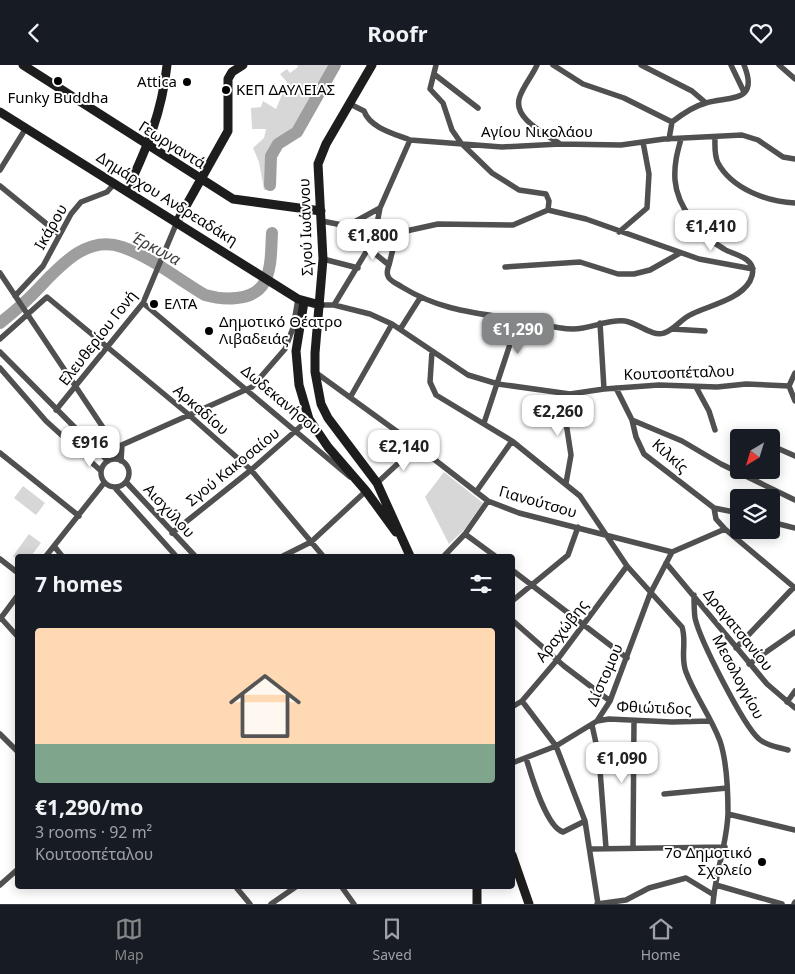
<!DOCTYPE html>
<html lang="en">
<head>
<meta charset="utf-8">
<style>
  :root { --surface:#171b24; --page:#242831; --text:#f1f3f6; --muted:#9ea1a6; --line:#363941; --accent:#858687 }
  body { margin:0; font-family:"Noto Sans",sans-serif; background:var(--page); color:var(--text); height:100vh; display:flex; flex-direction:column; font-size:19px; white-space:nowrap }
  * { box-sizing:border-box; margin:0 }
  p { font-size:16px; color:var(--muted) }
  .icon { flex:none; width:28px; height:28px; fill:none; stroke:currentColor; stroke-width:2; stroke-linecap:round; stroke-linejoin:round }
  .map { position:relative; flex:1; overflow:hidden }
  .sheet { position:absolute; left:15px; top:489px; width:500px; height:335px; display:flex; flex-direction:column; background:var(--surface); border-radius:5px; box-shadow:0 2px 12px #0003 }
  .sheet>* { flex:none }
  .needle { width:32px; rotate:218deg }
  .tools { position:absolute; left:730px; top:364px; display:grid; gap:10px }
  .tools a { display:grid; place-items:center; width:50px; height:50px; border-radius:5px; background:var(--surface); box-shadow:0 2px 12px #0003; font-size:25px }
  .price { position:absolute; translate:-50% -42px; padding:0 11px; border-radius:10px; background:#fff; color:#222; font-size:16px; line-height:32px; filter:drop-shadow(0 1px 2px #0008) }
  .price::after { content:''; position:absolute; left:50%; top:30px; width:15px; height:11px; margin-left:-8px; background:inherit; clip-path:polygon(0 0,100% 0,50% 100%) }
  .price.active { background:var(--accent); color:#fff }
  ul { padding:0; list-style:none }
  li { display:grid; align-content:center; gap:10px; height:265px; padding:0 20px }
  li span { display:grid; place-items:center; height:155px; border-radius:5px; color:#555 }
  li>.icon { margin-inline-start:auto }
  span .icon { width:90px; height:90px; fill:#fffc; stroke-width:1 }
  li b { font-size:21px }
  h2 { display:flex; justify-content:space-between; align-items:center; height:60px; padding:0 20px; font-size:21px }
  header { display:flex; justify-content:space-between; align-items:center; height:65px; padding:0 20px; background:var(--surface); font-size:22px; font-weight:700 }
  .menu { display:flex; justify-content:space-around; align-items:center; height:70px; border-top:1px solid var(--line); background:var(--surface); font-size:14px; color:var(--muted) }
  .menu a { display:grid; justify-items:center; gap:2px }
  .menu .active { color:var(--accent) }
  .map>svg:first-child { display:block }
</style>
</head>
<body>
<header><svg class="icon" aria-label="back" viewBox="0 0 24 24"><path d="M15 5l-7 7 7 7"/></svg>Roofr<svg class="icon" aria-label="heart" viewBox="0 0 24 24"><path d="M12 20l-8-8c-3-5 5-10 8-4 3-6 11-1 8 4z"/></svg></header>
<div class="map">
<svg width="795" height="839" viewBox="0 0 795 839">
  <rect width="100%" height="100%" fill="#fff"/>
  <!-- green -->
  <path fill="#d7d7d7" d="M297,0h35l-36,66 -19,12 -7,13 -1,34h-5l-5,-28 -6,-14 11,-10 2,-9h-14l-1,-21 10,-1 2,-6 13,8 11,-27 -7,-8 7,-5 3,4 8,-6z
    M444,407l39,31 -19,27 -15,14 -24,-47z
    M23,421l22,17 -9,12 -22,-17z
    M29,469l12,9 -10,13h-13l-1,3 -4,-3z"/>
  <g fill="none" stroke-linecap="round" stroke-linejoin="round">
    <!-- river -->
    <path stroke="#9e9e9e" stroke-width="12" d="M270,120l1,-29 7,-12 19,-12 38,-67
      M0,258c10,-8 20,-16 29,-25 24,-23 53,-65 93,-51 29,10 56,32 83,48 17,5 48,7 59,-12 8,-14 7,-34 8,-50"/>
    <!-- street -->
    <path stroke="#505050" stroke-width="5.5" d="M436,0l-6,24 13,14 9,27 9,13 31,30 27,17 27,4 3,7 -1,9
      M537,0c-5,11 -13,20 -17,31 -9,22 26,38 40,48
      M553,0l30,19 41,14 48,24
      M641,0l51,26 14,12
      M731,0l13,27
      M779,0l16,14
      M434,9l44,34
      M350,39l14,7c6,17 31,23 46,29
      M715,72c0,9 -1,18 3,26 14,26 50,39 77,40
      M669,74l3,-17c9,-7 22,-16 34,-19 22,-7 54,1 38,-38
      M0,105l26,-42
      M0,121l59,48
      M322,156l25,5 33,-18 30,-68 92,7 58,-3 61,1 43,-6 78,-4 16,5 25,17 12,2
      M619,167l28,-24 2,-34 -6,-32
      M375,169l5,-26
      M371,179l4,-10 22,-1 41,-9 75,1 35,-15 38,9 113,40 54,10
      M368,183l21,17c-1,3 -3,7 -1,11 1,5 10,8 14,11 39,24 75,26 119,33 18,3 35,9 52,9 18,0 34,-10 52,-8 13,2 27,16 39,12 10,-3 18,-15 28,-19 18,-9 47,-14 58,-33 3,-6 4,-13 0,-18 -6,-8 -18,-9 -26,-14 -23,-13 -47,-42 -49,-69 -1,-15 2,-27 6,-41
      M323,194l35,9
      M389,200l8,-32
      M505,202l75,-5 38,12h16l16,-4 30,-17
      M0,208l114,171 3,15
      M15,231l28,-30 28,-52 10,-12 26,-10 8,-9
      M143,238l207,174
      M320,240h14l36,9 22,10 76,51 30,9 72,10 34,-5 55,-4 58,2 29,-3 43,2
      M334,240l37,-61 -24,-18
      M600,258l4,66
      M401,263l19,-30
      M672,264l33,2
      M0,274l47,-42 141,117 63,56 72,86
      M432,286l-2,31 6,13 76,46 68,55 47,70 55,61c5,15 -2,30 4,45 9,24 25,45 34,69 7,21 8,50 8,72 -1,32 -13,60 -15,91
      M0,287l108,109
      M0,303l46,53 54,49
      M315,307l102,74 71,55 31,12 153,39
      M795,308l-6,13 6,15
      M696,322l13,24 6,19
      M616,323l16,32 4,17 8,17 70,54 2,11 9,10
      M351,331l41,-72
      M56,345l87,-107 34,-81
      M632,355l50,21 39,23 74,36
      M484,358l34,-103
      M115,383l137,-61 33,-38 8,-21 5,-29
      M771,383h6l18,8
      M0,388l79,63
      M101 408a14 14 0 1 1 28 0a14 14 0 1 1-28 0Z
      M121,396l1,-16
      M126,417l69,74
      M377,418l40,-37
      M566,418l5,-28 -6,-39 5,-22
      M115,423l61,68
      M476,427l36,-51
      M714,443l25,5
      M771,457l24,6
      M172,468l79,-63 58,-51
      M465,469l30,22
      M54,481l8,10
      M672,487l53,-23 70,59
      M46,491l58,-73
      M283,491l28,-14 55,-51
      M444,491l21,-22 23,-33
      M0,494l18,14
      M666,498l101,121 28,24
      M512,505l115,88
      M694,530c0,7 0,15 1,23 5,22 48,107 64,121 8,7 19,8 29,11
      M512,536l56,-46 10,-28
      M0,552l18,20
      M0,554l18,-24
      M512,555l52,46 46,35
      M736,583l58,-61
      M749,599l46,-32
      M522,636l34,45 29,75 13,83
      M787,637l8,-11
      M512,642l10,-6 35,-41 70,-94
      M597,656l12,-2 63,3 38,-1
      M592,660l7,32 7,91
      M0,669l18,18
      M526,693c5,16 20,69 37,74l22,-11
      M512,698l44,-17 41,-25 13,-20 40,-107 22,-42
      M664,729l63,-6
      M728,749l67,16
      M633,782l1,-126
      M590,784l135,-2
      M0,820l18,-16
      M716,820l66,19
      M235,821l15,18
      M341,821l13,18
      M271,839l26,-18
      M597,839l29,-4 23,-12 37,-10 28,17
      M794,839l1,-2"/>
    <!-- secondary -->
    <path stroke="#1d1d1d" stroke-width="9" d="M23,0l210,134 88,12
      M372,0l-46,79 -8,20 5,95 -8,94v19l6,32 7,14 49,65 33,73
      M0,47l298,187 22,6
      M127,125c20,-42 35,-78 40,-125
      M177,157l51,-91v-52l4,-7 11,-7
      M304,237l-8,49 3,34 10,34 19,28 38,44 30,41
      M512,790l17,49
      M477,839v-18"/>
  </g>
  <!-- markers -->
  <g fill="#000" stroke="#fff" stroke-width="2">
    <circle cx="58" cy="16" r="5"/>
    <circle cx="187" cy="17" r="5"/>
    <circle cx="226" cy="25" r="5"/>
    <circle cx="154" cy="239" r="5"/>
    <circle cx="209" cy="266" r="5"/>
    <circle cx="762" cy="797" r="5"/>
  </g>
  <g text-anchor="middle" stroke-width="4" stroke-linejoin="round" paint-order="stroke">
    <!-- poi labels -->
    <g font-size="15" fill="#000" stroke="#fff" text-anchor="start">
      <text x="177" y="22" text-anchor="end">Attica</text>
      <text x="236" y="30">ΚΕΠ ΔΑΥΛΕΙΑΣ</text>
      <text x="58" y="38" text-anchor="middle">Funky Buddha</text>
      <text x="164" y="244">ΕΛΤΑ</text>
      <text x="219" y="262">Δημοτικό Θέατρο<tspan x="219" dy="17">Λιβαδειάς</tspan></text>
      <text x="752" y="793" text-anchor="end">7ο Δημοτικό<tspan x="752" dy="17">Σχολείο</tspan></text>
    </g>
    <!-- street labels -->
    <g font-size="15" fill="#000" stroke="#fff">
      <text x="537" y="72">Αγίου Νικολάου</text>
      <text transform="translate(172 80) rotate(32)" y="5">Γεωργαντά</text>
      <text transform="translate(167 134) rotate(32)" y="5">Δημάρχου Ανδρεαδάκη</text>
      <text transform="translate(51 162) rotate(-60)" y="5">Ικάρου</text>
      <text transform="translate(306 162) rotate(-92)" y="5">Σγού Ιωάννου</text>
      <text transform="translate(98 273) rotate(-52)" y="5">Ελευθερίου Γονή</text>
      <text transform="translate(679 308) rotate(-2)" y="5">Κουτσοπέταλου</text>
      <text transform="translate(281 335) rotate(40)" y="5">Δωδεκανήσου</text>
      <text transform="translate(201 345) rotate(41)" y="5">Αρκαδίου</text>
      <text transform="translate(670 391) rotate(42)" y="5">Κιλκίς</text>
      <text transform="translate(233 402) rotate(-39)" y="5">Σγού Κακοσαίου</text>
      <text transform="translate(538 437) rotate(16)" y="5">Γιανούτσου</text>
      <text transform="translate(169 446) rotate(47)" y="5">Αισχύλου</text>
      <text transform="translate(738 565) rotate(51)" y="5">Δραγατσανίου</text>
      <text transform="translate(562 566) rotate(-52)" y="5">Αραχώβης</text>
      <text transform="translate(605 610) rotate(-66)" y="5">Δίστομου</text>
      <text transform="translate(738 612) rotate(62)" y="5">Μεσολογγίου</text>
      <text transform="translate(654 643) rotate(2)" y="5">Φθιώτιδος</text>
    </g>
    <!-- water labels -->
    <g font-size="16" font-style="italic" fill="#3f3f3f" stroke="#fff">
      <text transform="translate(156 183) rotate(28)" y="6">Έρκυνα</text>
    </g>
  </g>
</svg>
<div class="tools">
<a><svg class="needle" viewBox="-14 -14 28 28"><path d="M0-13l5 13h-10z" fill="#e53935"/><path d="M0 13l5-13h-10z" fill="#9ea1a6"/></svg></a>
<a><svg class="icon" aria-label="layers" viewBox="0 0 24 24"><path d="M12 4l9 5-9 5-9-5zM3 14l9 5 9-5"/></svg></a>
</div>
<b class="price" style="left:711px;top:187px">€1,410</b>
<b class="price" style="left:373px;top:196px">€1,800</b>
<b class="price active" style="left:518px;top:290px">€1,290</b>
<b class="price" style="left:558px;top:372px">€2,260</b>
<b class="price" style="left:90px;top:403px">€916</b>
<b class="price" style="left:404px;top:407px">€2,140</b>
<b class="price" style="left:622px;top:719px">€1,090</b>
<section class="sheet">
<h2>7 homes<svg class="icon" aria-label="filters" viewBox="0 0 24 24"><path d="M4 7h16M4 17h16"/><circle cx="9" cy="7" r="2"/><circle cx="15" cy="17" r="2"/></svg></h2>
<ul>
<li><span style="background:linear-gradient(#ffd9b3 75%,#7fa58c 0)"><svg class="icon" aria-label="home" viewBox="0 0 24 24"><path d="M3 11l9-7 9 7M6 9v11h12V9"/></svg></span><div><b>€1,290/mo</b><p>3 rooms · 92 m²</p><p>Κουτσοπέταλου</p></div></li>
</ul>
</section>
</div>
<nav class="menu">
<a class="active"><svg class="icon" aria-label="map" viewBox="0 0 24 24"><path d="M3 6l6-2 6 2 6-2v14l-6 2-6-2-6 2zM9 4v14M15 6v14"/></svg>Map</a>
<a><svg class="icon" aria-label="saved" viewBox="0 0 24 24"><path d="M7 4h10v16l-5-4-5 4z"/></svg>Saved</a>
<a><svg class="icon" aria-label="home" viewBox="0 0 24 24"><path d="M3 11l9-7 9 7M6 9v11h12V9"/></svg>Home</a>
</nav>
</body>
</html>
